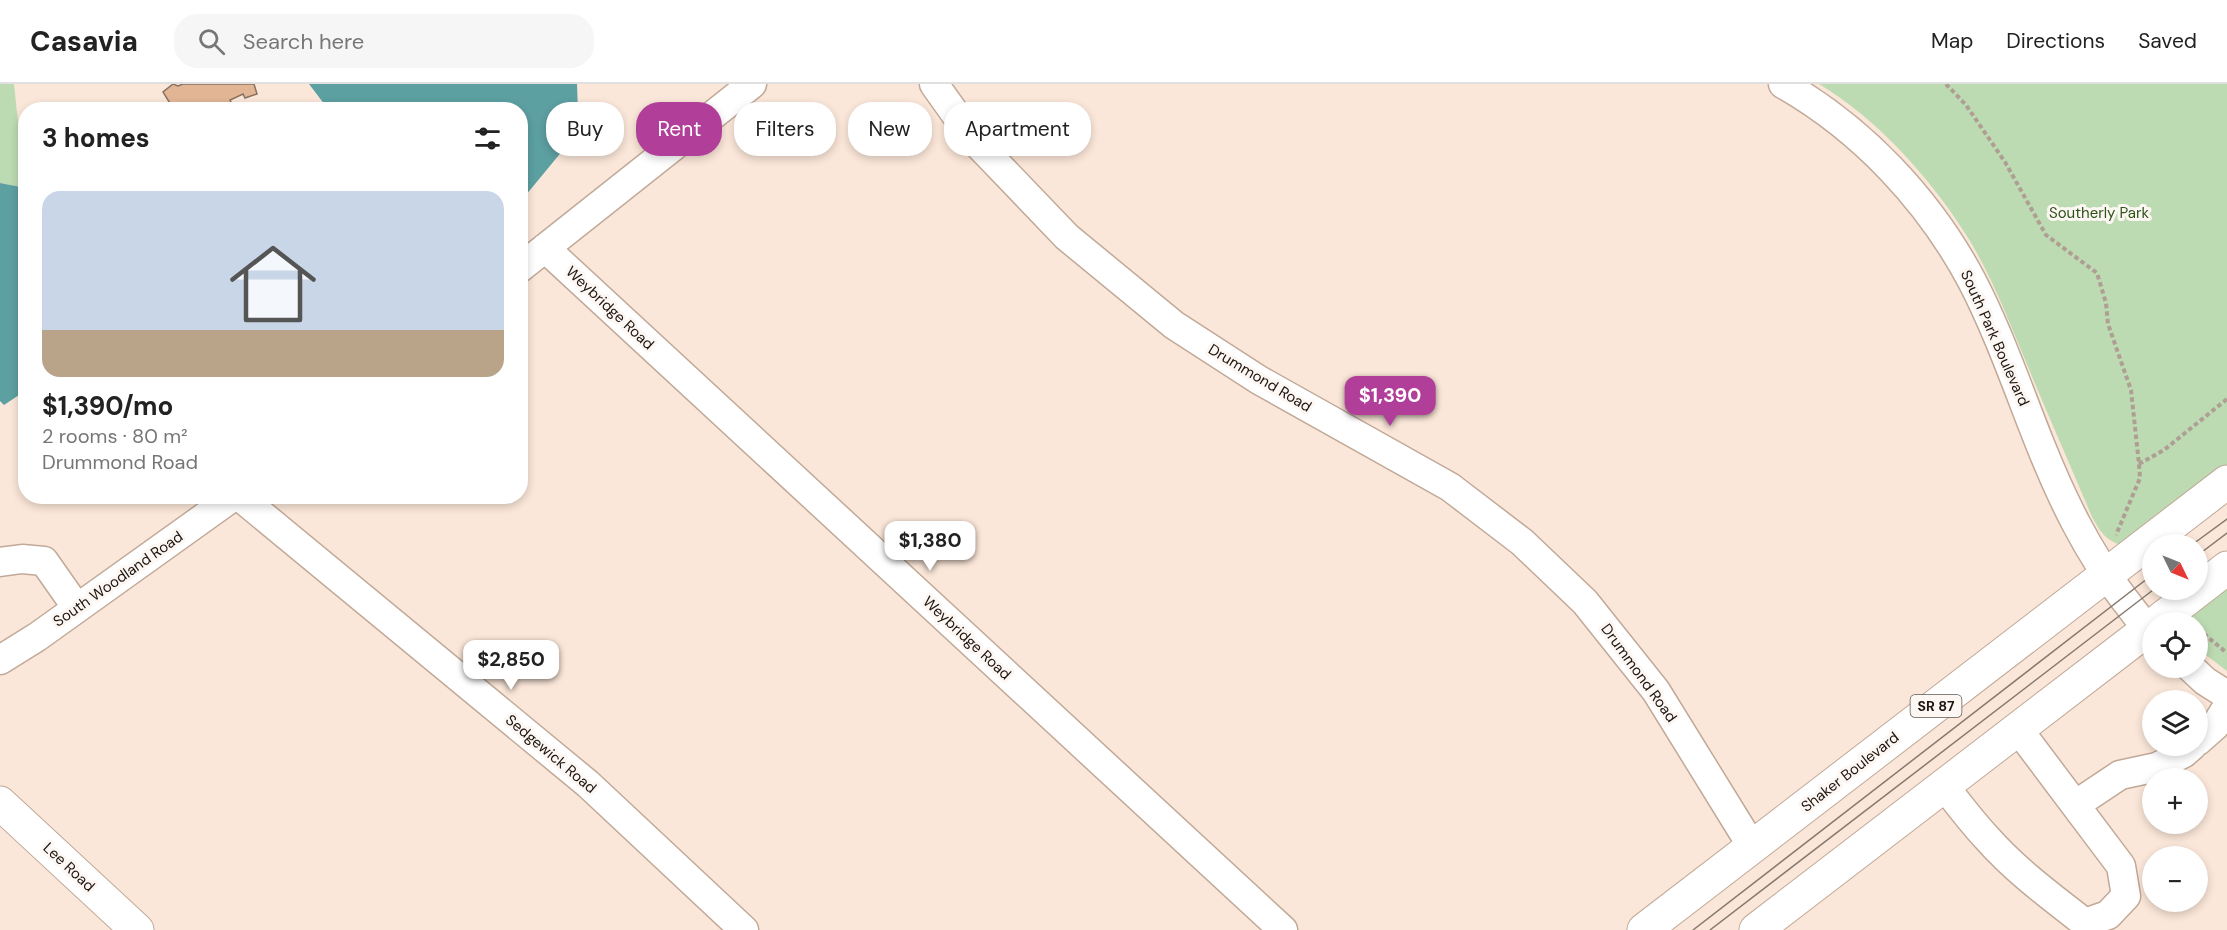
<!DOCTYPE html>
<html lang="en">
<head>
<meta charset="utf-8">
<style>
  :root { --surface:#fff; --page:#f6f6f6; --text:#222; --muted:#767676; --line:#e0e0e0; --accent:#b13e99 }
  body { margin:0; font-family:"DM Sans",sans-serif; background:var(--page); color:var(--text); height:100vh; display:flex; flex-direction:column; font-size:22px; white-space:nowrap }
  * { box-sizing:border-box; margin:0 }
  p { font-size:20px; color:var(--muted) }
  .icon { flex:none; width:33px; height:33px; fill:none; stroke:currentColor; stroke-width:2; stroke-linecap:round; stroke-linejoin:round }
  .map { position:relative; flex:1; overflow:hidden }
  .drawer { position:absolute; left:18px; top:18px; width:510px; height:402px; display:flex; flex-direction:column; background:var(--surface); border-radius:24px; box-shadow:0 3px 9px #0003 }
  .drawer>* { flex:none }
  .top-card { position:absolute; left:546px; top:18px; width:570px; height:54px; display:flex; gap:12px }
  .needle { width:39px; rotate:133deg }
  .buttons { position:absolute; left:2142px; top:450px; display:grid; gap:12px }
  .buttons a { display:grid; place-items:center; width:66px; height:66px; border-radius:50%; background:var(--surface); box-shadow:0 3px 9px #0003; font-size:30px }
  .price { position:absolute; translate:-50% -51px; padding:0 14px; border-radius:12px; background:#fff; color:#222; font-size:20px; line-height:39px; filter:drop-shadow(0 2px 3px #0008) }
  .price::after { content:''; position:absolute; left:50%; top:36px; width:18px; height:14px; margin-left:-9px; background:inherit; clip-path:polygon(0 0,100% 0,50% 100%) }
  .price.on { background:var(--accent); color:#fff }
  ul { padding:0; list-style:none }
  li { display:grid; align-content:center; gap:12px; height:318px; padding:0 24px }
  li+li { border-top:2px solid var(--line) }
  li span { display:grid; place-items:center; height:186px; border-radius:18px; color:#555 }
  li>.icon { margin-inline-start:auto }
  span .icon { width:108px; height:108px; fill:#fffc; stroke-width:1 }
  li b { font-size:26px }
  h2 { display:flex; justify-content:space-between; align-items:center; height:72px; padding:0 24px; font-size:26px }
  .tag { padding:0 21px; border-radius:24px; background:var(--surface); box-shadow:0 3px 9px #0003; font-size:21px; line-height:54px }
  .tag.on { background:var(--accent); color:#fff }
  header { display:flex; align-items:center; gap:36px; box-sizing:border-box; height:84px; padding:0 30px; background:var(--surface); border-bottom:2px solid var(--line) }
  header strong { font-size:28px }
  nav { display:flex; gap:33px; margin-inline-start:auto; font-size:21px }
  .search { width:420px; height:54px; background:var(--page); display:flex; align-items:center; gap:15px; box-sizing:border-box; padding:0 21px; border-radius:24px; color:var(--muted); font-size:22px }
  .map>svg:first-child { display:block }
</style>
</head>
<body>
<header>
<strong>Casavia</strong>
<div class="search"><svg class="icon" aria-label="search" viewBox="0 0 24 24"><circle cx="10" cy="10" r="6"/><path d="M15 15l6 6"/></svg>Search here</div>
<nav><a>Map</a><a>Directions</a><a>Saved</a></nav>
</header>
<div class="map">
<svg width="2227" height="846" viewBox="0 0 2227 846">
  <rect width="100%" height="100%" fill="#fbe7d9"/>
  <!-- green -->
  <path fill="#bddbb2" d="M0,0h14l11,104 -25,-5z
    M1819,0h408v383l-106,78c-16,-5 -21,-14 -29,-28 -20,-48 -41,-95 -61,-143 -19,-45 -36,-91 -61,-133 -36,-59 -92,-122 -151,-157z
    M2227,498v89l-29,-22v-27h-12l1,-5z"/>
  <!-- water -->
  <path fill="#5da0a2" d="M309,0h268l1,29 -10,31 -47,57 -1,-91 -192,-1z
    M0,99l26,5 -1,203 -21,14 -4,-4z"/>
  <!-- building -->
  <path fill="#e2b594" stroke="#887162" stroke-width="1.5" d="M173,0l5,2 5,-2h71l3,10 -12,4 -2,-4 -13,6 2,4 -11,6h-47l-11,-18z"/>
  <g fill="none" stroke-linecap="round" stroke-linejoin="round">
    <!-- minor casing -->
    <g stroke="#c1a998" stroke-width="31">
      <path id="minor" d="M934,0l40,56 93,97 107,88 85,55 191,107 72,55 63,60 71,89 97,157
        M1783,0c79,45 146,116 189,197 27,52 46,108 68,163 22,55 47,107 84,155 9,11 17,24 28,34
        M545,164l738,682
        M520,184l232,-184
        M239,412l349,288 156,146
        M0,478l22,-3 22,2 33,47
        M0,576l37,-23 197,-141
        M2191,584l14,13 22,14
        M2198,657l17,-15 12,-19
        M1944,702c14,17 27,35 42,51 29,33 64,59 99,86l23,-8 18,-19 -5,-30 -103,-137
        M2075,721l45,-30 37,-8 27,-14 8,-7"/>
    </g>
    <!-- major casing -->
    <g stroke="#c1a998" stroke-width="35">
      <path id="major" d="M2157,538l70,-54
        M0,719l137,127
        M1644,846l583,-448
        M1756,846l396,-304"/>
    </g>
    <!-- path -->
    <path stroke="#ae9e93" stroke-width="4" stroke-dasharray="4.5 3" stroke-linecap="butt" d="M1946,0l20,21 39,57 41,73 51,38 9,30 2,21 23,66 8,74 1,14 -24,57
      M2139,380l25,-14 63,-51
      M2198,545l29,24"/>
    <!-- minor -->
    <use href="#minor" stroke="#fff" stroke-width="28"/>
    <!-- major -->
    <use href="#major" stroke="#fff" stroke-width="33"/>
    <!-- tram -->
    <path stroke="#86796e" stroke-width="1.5" d="M2193,460l34,-25
      M2198,471l29,-22
      M1693,846l459,-355
      M1710,846l443,-340"/>
  </g>
  <g text-anchor="middle" stroke-width="6" stroke-linejoin="round" paint-order="stroke">
    <!-- shield labels -->
    <rect fill="#fdf7f4" stroke="#605953" stroke-width="1.5" x="1910.5" y="611" width="51" height="22" rx="4.5"/>
    <g font-size="14" font-weight="bold" fill="#1d150e">
      <text x="1936" y="627">SR 87</text>
    </g>
    <!-- park labels -->
    <g font-size="15" fill="#2b5318" stroke="#fdf7f4">
      <text x="2099" y="134">Southerly Park</text>
    </g>
    <!-- street labels -->
    <g font-size="15" fill="#1d150e" stroke="#fdf7f4">
      <text transform="translate(610 224) rotate(43)" y="5">Weybridge Road</text>
      <text transform="translate(1995 254) rotate(66)" y="5">South Park Boulevard</text>
      <text transform="translate(1260 294) rotate(31)" y="5">Drummond Road</text>
      <text transform="translate(118 495) rotate(-35)" y="5">South Woodland Road</text>
      <text transform="translate(967 554) rotate(43)" y="5">Weybridge Road</text>
      <text transform="translate(1639 589) rotate(54)" y="5">Drummond Road</text>
      <text transform="translate(551 670) rotate(40)" y="5">Sedgewick Road</text>
      <text transform="translate(1850 688) rotate(-38)" y="5">Shaker Boulevard</text>
      <text transform="translate(69 783) rotate(43)" y="5">Lee Road</text>
    </g>
  </g>
</svg>
<div class="buttons">
<a><svg class="needle" viewBox="-14 -14 28 28"><path d="M0-13l5 13h-10z" fill="#e53935"/><path d="M0 13l5-13h-10z" fill="#767676"/></svg></a>
<a><svg class="icon" aria-label="locate" viewBox="0 0 24 24"><circle cx="12" cy="12" r="6"/><path d="M12 2v4M12 18v4M2 12h4M18 12h4"/></svg></a>
<a><svg class="icon" aria-label="layers" viewBox="0 0 24 24"><path d="M12 4l9 5-9 5-9-5zM3 14l9 5 9-5"/></svg></a>
<a>+</a>
<a>−</a>
</div>
<b class="price on" style="left:1390px;top:343px">$1,390</b>
<b class="price" style="left:930px;top:488px">$1,380</b>
<b class="price" style="left:511px;top:607px">$2,850</b>
<div class="top-card">
<a class="tag">Buy</a>
<a class="tag on">Rent</a>
<a class="tag">Filters</a>
<a class="tag">New</a>
<a class="tag">Apartment</a>
</div>
<section class="drawer">
<h2>3 homes<svg class="icon" aria-label="filters" viewBox="0 0 24 24"><path d="M4 7h16M4 17h16"/><circle cx="9" cy="7" r="2"/><circle cx="15" cy="17" r="2"/></svg></h2>
<ul>
<li><span style="background:linear-gradient(#c9d6e8 75%,#b9a48a 0)"><svg class="icon" aria-label="home" viewBox="0 0 24 24"><path d="M3 11l9-7 9 7M6 9v11h12V9"/></svg></span><div><b>$1,390/mo</b><p>2 rooms · 80 m²</p><p>Drummond Road</p></div></li>
</ul>
</section>
</div>
</body>
</html>
